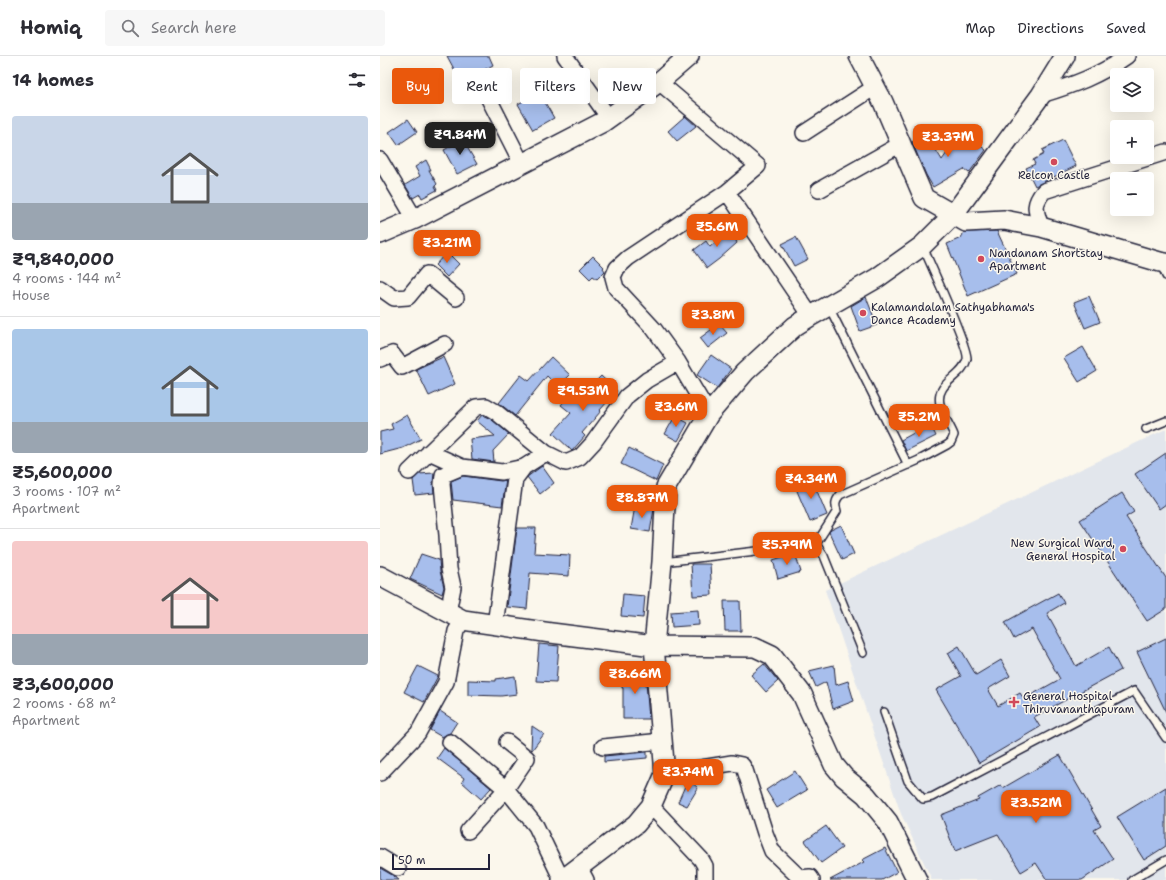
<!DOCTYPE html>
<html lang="en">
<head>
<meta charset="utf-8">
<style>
  :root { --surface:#fff; --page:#f7f7f7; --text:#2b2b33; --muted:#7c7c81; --line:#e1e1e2; --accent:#ea580c }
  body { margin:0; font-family:"Shantell Sans",sans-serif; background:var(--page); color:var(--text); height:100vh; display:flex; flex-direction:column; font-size:15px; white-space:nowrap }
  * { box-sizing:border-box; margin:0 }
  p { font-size:13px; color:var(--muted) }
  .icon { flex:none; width:22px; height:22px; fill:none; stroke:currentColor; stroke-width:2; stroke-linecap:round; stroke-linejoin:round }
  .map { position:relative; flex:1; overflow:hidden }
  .side { display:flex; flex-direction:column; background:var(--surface); width:380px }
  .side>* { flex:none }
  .guide { position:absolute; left:12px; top:12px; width:380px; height:36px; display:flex; gap:8px }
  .fabs { position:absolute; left:730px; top:12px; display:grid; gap:8px }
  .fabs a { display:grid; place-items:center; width:44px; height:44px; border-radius:4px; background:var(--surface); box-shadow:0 4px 16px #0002; font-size:20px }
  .scale { position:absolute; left:12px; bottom:10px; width:98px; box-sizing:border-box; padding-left:4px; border:2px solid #22223b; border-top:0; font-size:11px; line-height:14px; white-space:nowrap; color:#22223b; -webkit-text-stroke:3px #fbf7ec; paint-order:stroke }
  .price { position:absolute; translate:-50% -34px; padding:0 9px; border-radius:8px; background:var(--accent); color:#fff; font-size:13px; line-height:26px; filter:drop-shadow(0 1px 2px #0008) }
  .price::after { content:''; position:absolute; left:50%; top:24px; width:12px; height:9px; margin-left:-6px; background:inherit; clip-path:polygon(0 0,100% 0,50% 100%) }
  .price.active { background:#222; color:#fff }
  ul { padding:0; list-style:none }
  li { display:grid; align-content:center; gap:8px; height:212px; padding:0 12px }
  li+li { border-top:1px solid var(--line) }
  li span { display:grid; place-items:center; height:124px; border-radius:4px; color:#555 }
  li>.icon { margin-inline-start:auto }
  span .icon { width:72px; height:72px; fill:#fffc; stroke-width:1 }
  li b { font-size:17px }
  h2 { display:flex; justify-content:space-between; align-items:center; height:48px; padding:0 12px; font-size:17px }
  .pill { padding:0 14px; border-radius:4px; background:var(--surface); box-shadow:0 4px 16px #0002; font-size:14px; line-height:36px }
  .pill.active { background:var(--accent); color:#fff }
  header { display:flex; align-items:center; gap:24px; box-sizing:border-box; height:56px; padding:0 20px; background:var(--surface); border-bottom:1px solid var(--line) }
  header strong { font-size:19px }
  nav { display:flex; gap:22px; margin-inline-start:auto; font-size:14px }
  .search { width:280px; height:36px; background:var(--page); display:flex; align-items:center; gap:10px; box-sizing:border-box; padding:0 14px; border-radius:4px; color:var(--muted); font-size:15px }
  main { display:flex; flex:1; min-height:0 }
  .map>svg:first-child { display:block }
</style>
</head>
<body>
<header>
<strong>Homiq</strong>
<div class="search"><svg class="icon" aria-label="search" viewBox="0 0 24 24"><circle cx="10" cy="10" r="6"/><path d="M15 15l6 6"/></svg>Search here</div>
<nav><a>Map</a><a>Directions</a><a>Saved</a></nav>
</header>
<main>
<section class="side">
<h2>14 homes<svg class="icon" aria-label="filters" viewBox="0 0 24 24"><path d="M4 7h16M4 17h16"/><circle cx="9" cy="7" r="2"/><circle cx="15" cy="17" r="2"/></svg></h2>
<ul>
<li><span style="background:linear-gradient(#c9d6e8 70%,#9aa5b1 0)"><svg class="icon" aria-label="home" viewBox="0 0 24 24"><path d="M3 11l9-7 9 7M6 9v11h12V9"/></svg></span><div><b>₹9,840,000</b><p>4 rooms · 144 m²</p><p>House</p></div></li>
<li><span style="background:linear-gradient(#a9c7e8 75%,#9aa5b1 0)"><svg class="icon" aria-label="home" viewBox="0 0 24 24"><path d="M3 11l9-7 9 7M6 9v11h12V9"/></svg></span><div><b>₹5,600,000</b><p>3 rooms · 107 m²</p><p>Apartment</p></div></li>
<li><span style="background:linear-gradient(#f6c9c9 75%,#9aa5b1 0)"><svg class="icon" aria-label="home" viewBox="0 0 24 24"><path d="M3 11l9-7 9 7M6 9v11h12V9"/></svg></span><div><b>₹3,600,000</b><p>2 rooms · 68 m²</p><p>Apartment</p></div></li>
</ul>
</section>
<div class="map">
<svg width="786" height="824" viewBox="0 0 786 824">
  <rect width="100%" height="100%" fill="#fbf7ec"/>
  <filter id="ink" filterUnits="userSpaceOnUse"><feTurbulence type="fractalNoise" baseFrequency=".025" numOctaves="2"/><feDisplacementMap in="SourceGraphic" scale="8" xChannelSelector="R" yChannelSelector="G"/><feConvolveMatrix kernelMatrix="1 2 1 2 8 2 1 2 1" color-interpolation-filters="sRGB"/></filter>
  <g filter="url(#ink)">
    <!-- built -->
    <path fill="#e2e6ec" d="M786,373v451h-234l-31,-66 -76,-224z"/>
    <!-- building -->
    <path fill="#a7beec" stroke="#22223b" d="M67,0h42l4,9 -32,17z
      M159,36l15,26 -21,12 -15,-26z
      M305,60l11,10 -19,15 -9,-10z
      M28,63l9,13 -19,13 -9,-13z
      M582,76l24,18 -17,23 -5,-4 -31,18 -7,-12 -14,-33 10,-6 4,7 4,-3 12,20z
      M81,81l16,27 -20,10 -13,-24 9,-5 -2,-2z
      M683,84l13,26 -41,20 -9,-18 9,-4 -2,-4 11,-6 -2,-4z
      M46,104l5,10h-2l8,14 -2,2 2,4 -15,8 -2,-4 -7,4 -8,-13 15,-9 -5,-9z
      M351,172l9,10 -4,3 1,2 -18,16 -12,9 -13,-18 12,-9 4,6z
      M617,175l20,43 -49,22 -21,-52 14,-6 3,-6z
      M416,181l12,22 -14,7 -12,-22z
      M67,196l12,12 -12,13 -12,-12z
      M213,200l11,11 -1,1 2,3 -8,8 -4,-3 -3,3 -10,-10z
      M709,240l11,26 -15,6 -11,-26z
      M486,241l11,28 -17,6 -9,-25z
      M339,268l8,9 -19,15 -8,-10z
      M703,291l14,24 -18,11 -15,-24z
      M331,299l20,14 -14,19 -20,-13z
      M63,301l12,27 -26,12 -13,-27z
      M171,301l19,18 -12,12 -11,-11 -32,40 -16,-13 22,-28 8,6z
      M221,320l16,15 -17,19 1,1 -19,22 3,3 -13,15 -19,-18 18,-20 -10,-8 13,-16 8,6z
      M27,359l14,24 -18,9 -23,6v-22l13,-3 -2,-5z
      M102,359l9,4 18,15 -16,17 1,11 -22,-3 -2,-20 25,-3 -18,-15z
      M295,360l13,7 -10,18 -13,-7z
      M550,368l6,12 -30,15 -5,-11z
      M249,392l34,17 -7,16 -35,-17z
      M786,397v51l-7,5 -24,-35z
      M162,410l12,17 -14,11 -13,-17z
      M54,417l-1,10 1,10 -19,2 -2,-15 6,-6z
      M83,420l38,5 5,-1 -4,26 -49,-6 -2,-19z
      M432,423l15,36 -17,7 -15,-36z
      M742,437l12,19 -8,5 40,61v31l-19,12 -67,-101z
      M255,450l19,3 -4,23 -19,-3z
      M461,469l13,29 -12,6 -13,-28 2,-2z
      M137,472h19l-2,25 36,2 -1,21 -39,-3 -3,36 -20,-2z
      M415,497l6,19 -23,7 -5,-19z
      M41,498l18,6 1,11 4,16 -2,7 -32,-15z
      M311,508h19l2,31 -19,1z
      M678,537l6,10 -17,10 29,53 33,-19 12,23 -87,47 6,10 -61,36 -43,-73 25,-14 -13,-23 11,-7 17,29 25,-15 9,16 -22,13 10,17 22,-13 4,6 36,-20 -28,-50 -18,10 -9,-17z
      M243,538l22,2 -2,22 -22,-2z
      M344,545h16l1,30h-16z
      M318,554l1,15 -27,2 -1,-15z
      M786,582v74l-29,-60z
      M159,588l20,2 -3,36 -20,-1z
      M384,608l14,17 -12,11 -15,-17z
      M454,609l2,20 12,-4 6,20 -21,8 -7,-27 -10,5 -7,-16z
      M38,610l20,10 -14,26 -20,-10z
      M242,614h23l4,49h-26v-31h-1z
      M135,620l2,18 -16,2 -33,-1v-15l28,1v-2z
      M60,655l17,11 -7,11 -3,1 -5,3 -12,-7z
      M152,670l12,8 -12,16 -1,-1z
      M64,692l47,40 -10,11 -19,-17 2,-4 -27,-20z
      M267,696v6l-43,4v-6z
      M680,699l41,71 -7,4 19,29 -31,21h-35l-11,-17 -15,9 -23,-38 -43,17 -14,-36 38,-15 -1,-2 23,-13 2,3z
      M415,715l12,19 -30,18 -11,-18z
      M308,723l10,9 -11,18 -9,-4z
      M786,731v59l-22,14 -27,-43z
      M446,770l16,22 -21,15 -16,-22z
      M505,792l12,24 -15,8h-52l34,-18 -2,-2z
      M0,812l14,8 5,4h-19z"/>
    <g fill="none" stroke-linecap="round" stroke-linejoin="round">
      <!-- service casing -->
      <g stroke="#22223b" stroke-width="10">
        <path id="service" d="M781,208l5,12
          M449,251l79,158
          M766,373l20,-8
          M436,488l21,-33c-2,-7 -2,-10 3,-16l79,-35 28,-15 4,-3 3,-7c-4,-10 -11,-19 -14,-31 -5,-22 23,-27 27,-45 2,-11 -37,-96 -44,-112
          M283,506l111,-13 36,-7 6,2 8,12 39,97
          M504,656l24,69 15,18 9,-2 202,-106 32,47
          M752,824l34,-20"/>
      </g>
      <!-- minor casing -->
      <g stroke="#22223b" stroke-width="18">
        <path id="minor" d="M185,0l44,62
          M279,26l99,84 -31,26 -99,66 -11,10 -4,9 3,11 38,41 24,33 31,52
          M661,39c32,-10 58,-19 86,-39
          M108,41l34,67
          M424,77l71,-46
          M0,104l35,59
          M439,134l82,-46
          M347,136l84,124
          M661,171c-5,-16 -9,-22 3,-36l122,-39
          M0,232l14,10 14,-1 19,-23 29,24
          M0,303l12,-5 10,13 43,-23
          M49,396l33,15
          M29,416l67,-65 10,-1 10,6 50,41 20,10 14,-6 13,-14 34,-47 20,-16 31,-18
          M68,556l5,-25 -4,-18 -2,-34 -5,-51 1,-9 19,-8 40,5 22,-5
          M115,569l20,-146 9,-12 22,-14
          M70,686l56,47 30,37 26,54
          M223,691l59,-6
          M0,717l38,-40 28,-51 10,-51 7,-11
          M285,718l67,-11 10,2 3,5 20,63 7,18 28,27 10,-1 2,3
          M271,750l50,53 4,7v14
          M88,775l38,-42 21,-31 -20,-16
          M0,801l18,11
          M199,811l7,13"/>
      </g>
      <!-- tertiary casing -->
      <g stroke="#22223b" stroke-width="22">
        <path id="tertiary" d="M479,0l24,46 41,96 42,24 38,-2 37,7 119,35 6,1
          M0,178l35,-15 188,-97 56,-40 30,-26
          M0,520l83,44 88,13 103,13 101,1 17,8 30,39 32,71 10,12 22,18 22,27 29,58
          M182,824l74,-56 15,-18 14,-32 -11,-128 8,-84 4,-75 43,-73 36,-42 50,-46 16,-10 66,-38 45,-32 31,-31 88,-120 24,-39"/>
      </g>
      <!-- service -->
      <use href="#service" stroke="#fbf7ec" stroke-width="7"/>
      <!-- minor -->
      <use href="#minor" stroke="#fbf7ec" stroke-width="15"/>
      <!-- tertiary -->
      <use href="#tertiary" stroke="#fbf7ec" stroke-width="19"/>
    </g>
  </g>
  <!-- markers -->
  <g fill="#d1495b" stroke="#fbf7ec" stroke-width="1.5">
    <circle cx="674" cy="106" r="4"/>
    <circle cx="601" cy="203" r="4"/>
    <circle cx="483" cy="257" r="4"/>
    <circle cx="743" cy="493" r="4"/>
    <path d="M632 640h4v4h4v4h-4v4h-4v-4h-4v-4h4z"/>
  </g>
  <g text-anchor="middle" stroke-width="3" stroke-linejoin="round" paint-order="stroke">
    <!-- poi labels -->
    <g font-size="11" fill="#22223b" stroke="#fbf7ec" text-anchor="start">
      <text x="674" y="123" text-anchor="middle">Relcon Castle</text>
      <text x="609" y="201">Nandanam Shortstay<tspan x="609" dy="13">Apartment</tspan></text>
      <text x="491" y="255">Kalamandalam Sathyabhama's<tspan x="491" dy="13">Dance Academy</tspan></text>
      <text x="735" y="491" text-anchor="end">New Surgical Ward,<tspan x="735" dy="13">General Hospital</tspan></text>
      <text x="643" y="644">General Hospital<tspan x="643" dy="13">Thiruvananthapuram</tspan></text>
    </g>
  </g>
</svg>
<div class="fabs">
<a><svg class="icon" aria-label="layers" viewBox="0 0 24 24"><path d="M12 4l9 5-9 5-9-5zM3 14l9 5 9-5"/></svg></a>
<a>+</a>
<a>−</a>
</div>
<div class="scale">50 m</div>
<b class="price active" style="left:80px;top:100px">₹9.84M</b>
<b class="price" style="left:568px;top:102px">₹3.37M</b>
<b class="price" style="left:337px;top:192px">₹5.6M</b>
<b class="price" style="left:67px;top:208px">₹3.21M</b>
<b class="price" style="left:333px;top:280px">₹3.8M</b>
<b class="price" style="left:203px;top:356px">₹9.53M</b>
<b class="price" style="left:296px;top:372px">₹3.6M</b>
<b class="price" style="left:539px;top:382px">₹5.2M</b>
<b class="price" style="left:431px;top:444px">₹4.34M</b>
<b class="price" style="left:262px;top:463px">₹8.87M</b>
<b class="price" style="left:407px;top:510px">₹5.79M</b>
<b class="price" style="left:255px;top:639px">₹8.66M</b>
<b class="price" style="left:308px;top:737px">₹3.74M</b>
<b class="price" style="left:656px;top:768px">₹3.52M</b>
<div class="guide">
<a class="pill active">Buy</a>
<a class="pill">Rent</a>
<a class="pill">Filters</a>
<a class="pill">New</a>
</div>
</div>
</main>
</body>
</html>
